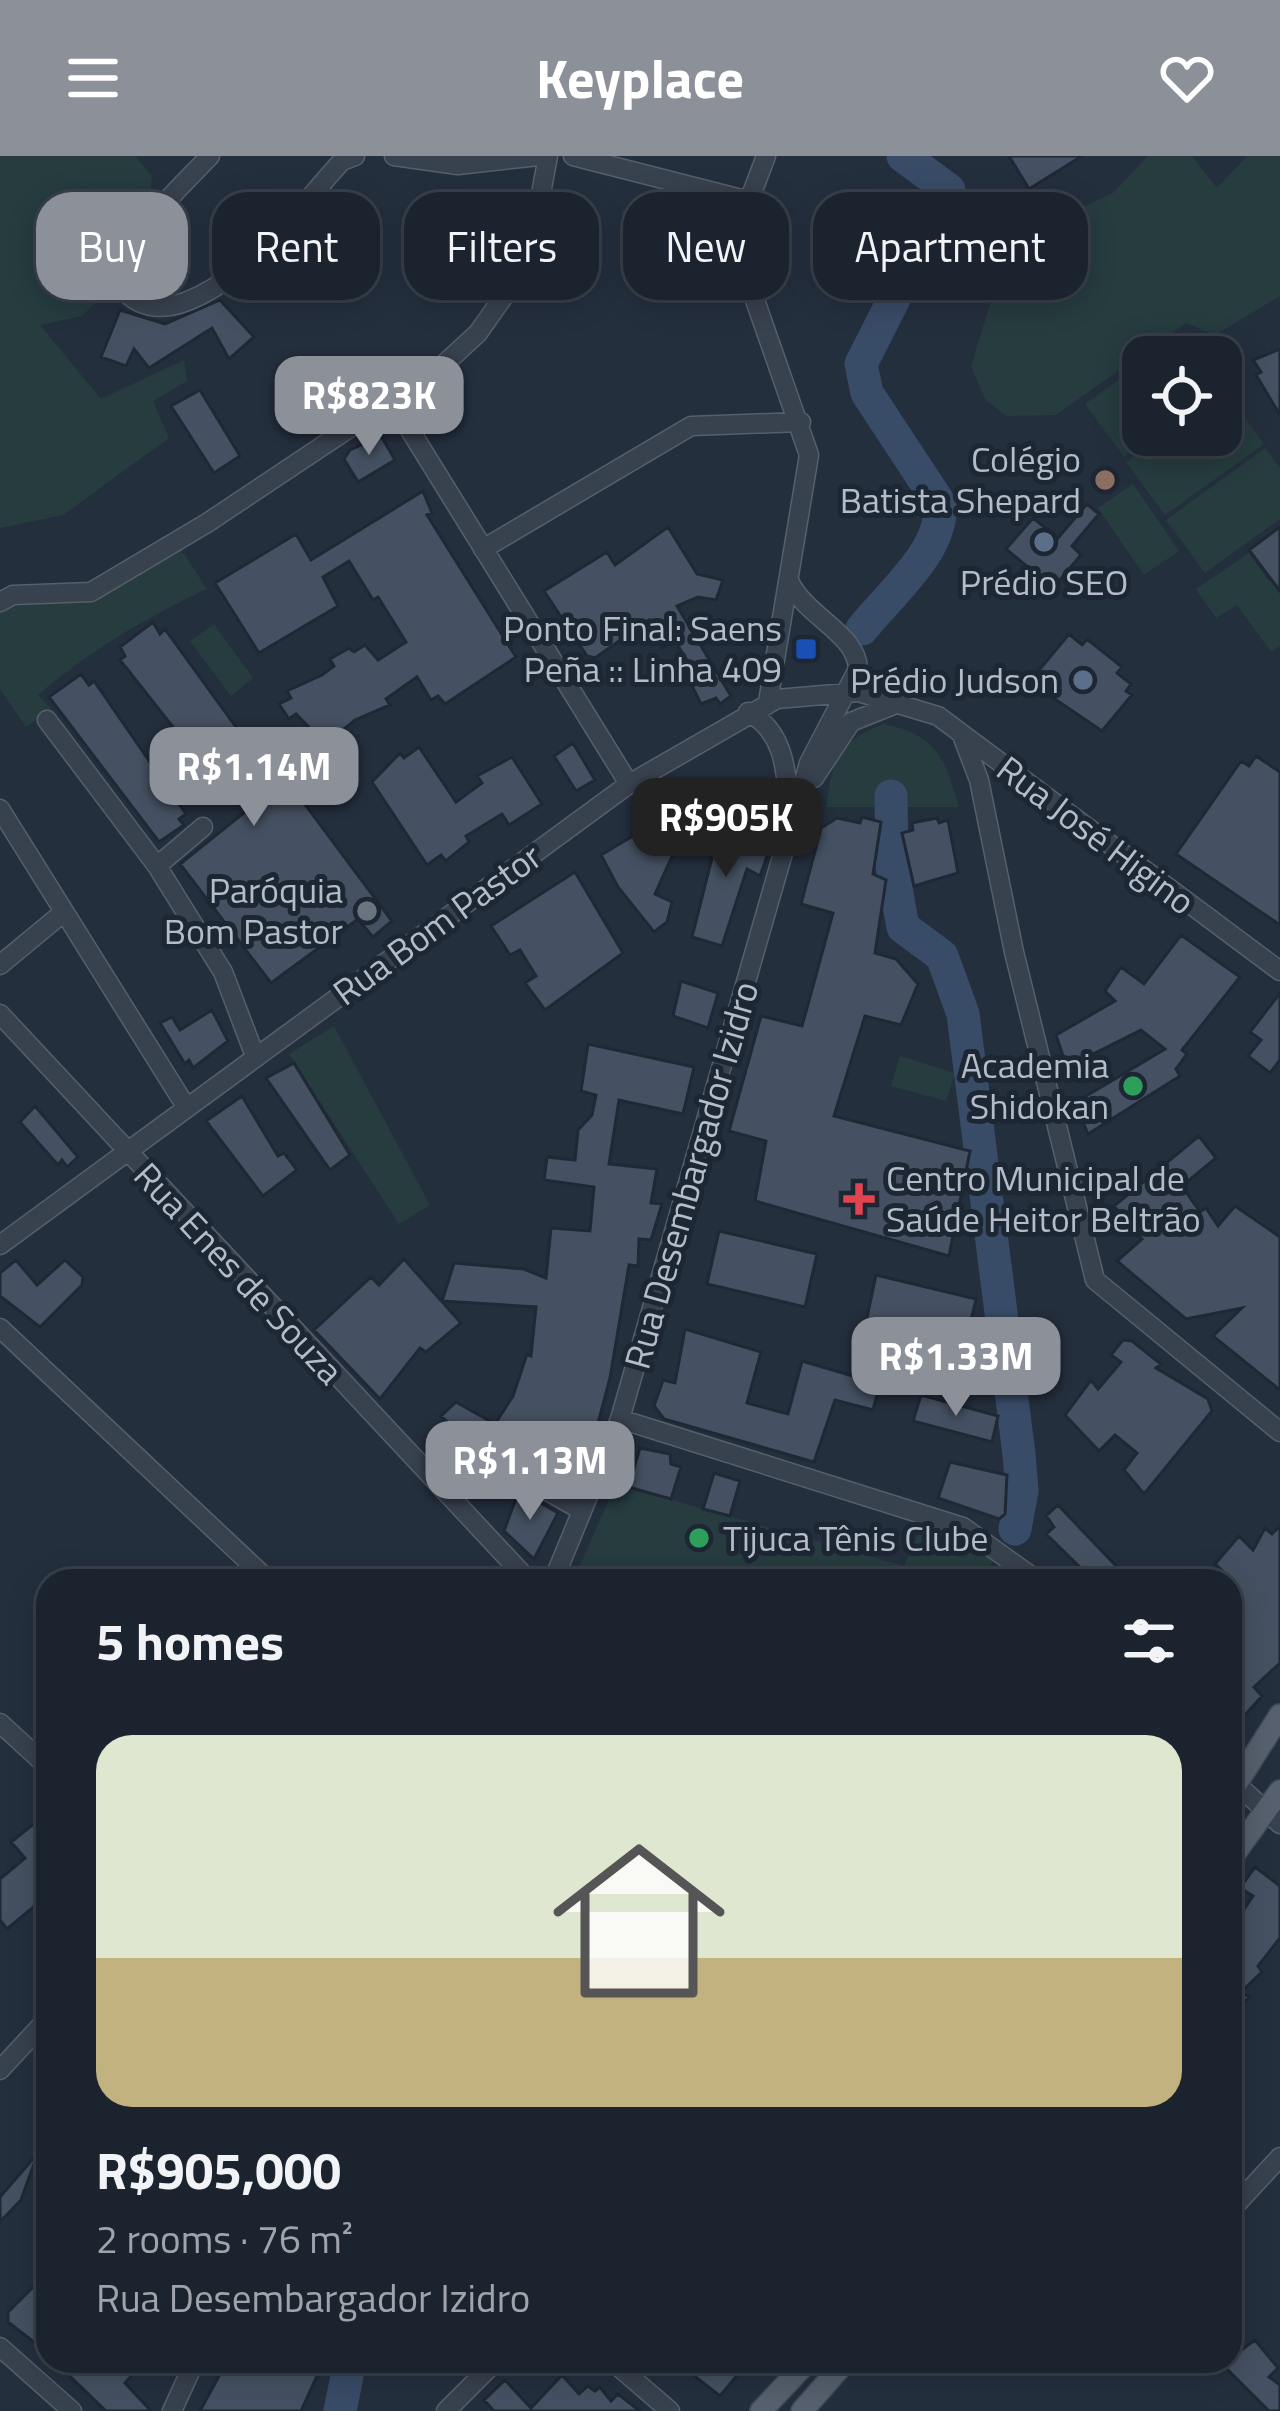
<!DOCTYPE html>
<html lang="en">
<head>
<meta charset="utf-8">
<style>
  :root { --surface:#1b232e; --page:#242b36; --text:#f1f3f6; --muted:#a0a4aa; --line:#39404a; --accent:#8c9099 }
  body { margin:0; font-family:"Titillium Web",sans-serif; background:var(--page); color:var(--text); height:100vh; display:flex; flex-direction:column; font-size:45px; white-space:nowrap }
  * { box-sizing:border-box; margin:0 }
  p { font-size:39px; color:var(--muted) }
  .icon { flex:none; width:66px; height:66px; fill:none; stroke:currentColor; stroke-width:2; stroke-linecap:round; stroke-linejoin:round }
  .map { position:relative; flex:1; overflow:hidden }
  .panel { position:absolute; left:36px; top:1413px; width:1206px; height:804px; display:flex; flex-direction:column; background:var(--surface); border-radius:36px; box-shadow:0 6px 30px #0003,0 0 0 3px var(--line) }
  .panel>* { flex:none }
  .top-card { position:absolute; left:36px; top:36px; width:1209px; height:108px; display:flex; gap:24px }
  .tools { position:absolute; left:1122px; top:180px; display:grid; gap:24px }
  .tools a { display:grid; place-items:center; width:120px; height:120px; border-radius:24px; background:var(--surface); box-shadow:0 6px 30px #0003,0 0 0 3px var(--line); font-size:60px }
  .price { position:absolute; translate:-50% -102px; padding:0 27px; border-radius:24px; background:var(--accent); color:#fff; font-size:39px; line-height:78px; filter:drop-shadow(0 3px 6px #0008) }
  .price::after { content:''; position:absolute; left:50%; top:72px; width:36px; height:27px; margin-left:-18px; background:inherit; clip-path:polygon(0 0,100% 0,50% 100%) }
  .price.selected { background:#222; color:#fff }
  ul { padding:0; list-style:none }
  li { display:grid; align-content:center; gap:24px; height:636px; padding:0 60px }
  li+li { border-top:3px solid var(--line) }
  li span { display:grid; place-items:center; height:372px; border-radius:36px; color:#555 }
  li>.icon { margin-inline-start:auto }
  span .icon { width:216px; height:216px; fill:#fffc; stroke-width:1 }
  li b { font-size:51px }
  h2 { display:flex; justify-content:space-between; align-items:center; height:144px; padding:0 60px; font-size:51px }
  .tag { padding:0 42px; border-radius:36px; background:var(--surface); box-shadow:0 6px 30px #0003,0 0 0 3px var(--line); font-size:42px; line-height:108px }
  .tag.selected { background:var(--accent); color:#fff }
  header { display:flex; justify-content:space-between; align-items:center; height:156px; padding:0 60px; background:var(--accent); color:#fff; font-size:54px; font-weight:700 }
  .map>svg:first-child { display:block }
</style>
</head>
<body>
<header><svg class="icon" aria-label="menu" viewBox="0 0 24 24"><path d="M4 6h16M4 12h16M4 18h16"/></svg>Keyplace<svg class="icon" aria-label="heart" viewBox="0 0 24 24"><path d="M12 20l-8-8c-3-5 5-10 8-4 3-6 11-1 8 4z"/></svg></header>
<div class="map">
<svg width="1280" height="2255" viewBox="0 0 1280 2255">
  <rect width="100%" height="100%" fill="#242f3e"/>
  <!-- green -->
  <path fill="#263c3f" d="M0,0h135l17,20 -7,79 -63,61 -42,9 61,74 83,-39 3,21 -34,20 16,37 -106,77 -63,13z
    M1148,0h44l25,32 30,-32h33v140l-65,39 -29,-12 -130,92 -50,1 -21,-17 -14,-33 24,-78 48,-63 70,-32z
    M1143,206v73h12l-31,22 -39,-53z
    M1225,234l39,54 -99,71 -39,-53 37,-27h58z
    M1265,292l15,20v51l-75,54 -39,-53z
    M1133,328l46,67 -35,24 -46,-67z
    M179,390l28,43c-61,28 -117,62 -169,106l14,15 -26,17 -26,-38v-85l80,-4z
    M1249,397l20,28 11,-7v72l-9,6 -34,-47 -21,13 -20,-29z
    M214,468l39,54 -22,18 -41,-55z
    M884,568c53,11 61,34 75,83h-133c6,-47 12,-66 58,-83z
    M334,870l96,179 -31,19 -110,-170z
    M900,900l55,17 -9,28 -55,-15z
    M616,1328l288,82 19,-43 72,29 -6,21 26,8h-442z"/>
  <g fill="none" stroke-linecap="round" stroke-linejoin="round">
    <!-- river -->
    <path stroke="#394c67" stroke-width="33" d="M862,473c27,-34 82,-79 78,-125l-73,-111 -6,-29 88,-174 -46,-34
      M891,640l1,70 11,61 39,29 21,58 56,440 3,37 -7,38
      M340,2255l10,-50"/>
  </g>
  <!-- building -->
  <path fill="#455162" stroke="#1f2835" stroke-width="3" d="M1009,0h73l-53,33z
    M220,144l34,37 -25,22 -17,-31 -63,40 -15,-19 -8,17 -25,-9 19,-47 45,14z
    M1280,193v66l-24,-40 5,-3 -8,-12z
    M200,234l40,66 -26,17 -43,-67z
    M381,280l14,24 -37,22 -14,-23 6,-9z
    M423,335l9,22 -5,2 89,142 -71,47 -7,-8 -7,4 -14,-23 -31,22 4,6 -35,15 -12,10 3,6 -18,11 -32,-33 -7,5 -10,-15 12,-6 -4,-7 35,-16 12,-9 -4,-7 19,-11 5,4 11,-7 13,15 28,-18 -28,-45 -5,3 -24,-39 -26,16 15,29 -79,47 -44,-70 81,-49 15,26z
    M1087,348l12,10 -27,32 9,9 -28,33 -47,-39 27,-31 25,20z
    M668,371l29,47 26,6 -7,20 -18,-3 -21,9 54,90 -11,8 -4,-6 -15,6 -10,-20 8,-4 -24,-39 -13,7 -13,-28 -54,38 -8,-2 -43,-65 63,-39 8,13z
    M1280,371v64l-31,-41z
    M153,466l7,12 5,-5 95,131 -8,3 19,29 16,-12 105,141 -19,16 -15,-18 -87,64 -91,-119 75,-60 -13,-18 -9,6 -5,-8 -6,5 -102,-129 5,-4 -5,-9z
    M1069,478l13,11 5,-6 35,28 -5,6 14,11 -5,7 6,4 -30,36 -56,-38 5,-5 -16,-13z
    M81,518l8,11 5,-4 92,133 -7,5 5,6 -25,17 -110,-145z
    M573,587l22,37 -19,11 -22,-35z
    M419,591l37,55 26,-19 -5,-7 35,-19 30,47 -33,21 -7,-11 -36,22 3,6 -23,19 -5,-6 -14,10 -55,-83 28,-29 4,5z
    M1256,600l24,16v153l-104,-71 65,-93 8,5z
    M659,641l33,15 -37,82 17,8 -5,20 -13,10 -36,-45 -17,-32 42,-25z
    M862,661l19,5 -8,52 13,6 -11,73 21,6 22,25 -17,41 -36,-9 -31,100 136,35 -21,105 -194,-55 11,-60 -37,-10 32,-115 41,10 31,-113 -32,-9 20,-76 16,-10 23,5z
    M937,662l2,5 9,-3 10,53 -44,13 -12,-53 11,-3 -1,-7z
    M718,665l52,27 -10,28 -13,-7 -25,77 -30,-9 22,-87 -8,-4z
    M575,716l48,81 -78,57 -20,-27 11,-7 -16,-26 -10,5 -19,-29z
    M1181,779l59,42 -58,73 5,4 -11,15 4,7 -92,58 -11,-26 12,-7 -3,-5 79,-47 -24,-19 -70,35 -6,-3 -9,-27 59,-34 -10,-10 16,-24 23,17z
    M681,825l37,12 -10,35 -35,-12z
    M1280,837v67l-10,13 -22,-17 13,-16 -11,-8z
    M212,854l16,31 -35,27 -4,-8 -4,4 -25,-41 12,-6 8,13z
    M588,888l106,23 -11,47 -64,-14 -10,64 48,5 -6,34 11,1 -11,36 -12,-1 -1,27 -9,-1 -19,113 -15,57 -25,53 -92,-52h-12l-7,8 2,-9 -20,-19 15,-14 39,22 18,-28 14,-42 4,2 5,-49 -94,-6 12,-38 70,6 22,9 5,-50 39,3 4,-44 -50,-7 3,-23 28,3 3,-30 14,-15 4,-20 -15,-4z
    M294,907l56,92 -20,15 -64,-92z
    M242,940l36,60 6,-3 13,17 -34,26 -57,-75z
    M35,950l43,51 -11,10 -5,-7 -4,5 -38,-43z
    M1199,980l17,22 -34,28 18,26 6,-4 12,18 17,-20 45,31v153l-67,-54 29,-28 -56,11 -69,-58 25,-22 -28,-33z
    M719,1075l98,23 -12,53 -98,-23z
    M404,1103l57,64 -35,29 -6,-4 -40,51 -66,-69 57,-53 8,8z
    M16,1104l21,25 28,-25 18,17 -1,8 -42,42 -40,-31v-23z
    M876,1119l100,24 -12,52 -99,-24z
    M685,1173l76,23 -14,51 41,11 14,-53 78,23 -7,26 -38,-10 -21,62 -150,-43 -10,-13 9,-26 12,3z
    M1123,1184l9,1 29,23 -5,4 52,31 4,12 -68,83 -20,-24 13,-17 -22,-18 -16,16 -34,-36 26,-35 7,9 23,-27 -10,-7z
    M921,1239l77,21 -6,26 -79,-21z
    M640,1292l30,6 1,10 10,3 -10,32 -43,-12z
    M950,1306l57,13 -2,39 -6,5 -61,-21z
    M714,1317l26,8 -10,35 -27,-7z
    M519,1334l39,23 -24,46 -30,-28z
    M1058,1349l61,64 -13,12h-12l-48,-47 8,-7 -8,-11z
    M1280,1370v137l-26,24 8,9 -32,36v-154l-15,-14 24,-28 14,14 12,-22 7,6z
    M36,1666l12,13v60l-41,34 -7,-9v-41l25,-21 -14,-16z
    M1255,1711l25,19v52l-22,28 4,6 -21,20 8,5 -19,21v-88l23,-34 -13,-8z
    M38,1997l-17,47 -21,22v-25z
    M48,2116v81l-40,-31v-10z
    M1255,2184l23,28 -9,9 11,8v26h-11l-47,-47z
    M54,2205h91l-20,22 26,28h-45z
    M227,2205h97l-23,50h-101z
    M675,2205h74l-29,35z
    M562,2219l17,19 9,-8 7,5 5,-4 11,14 7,-7 22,17h-146l-10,-11 21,-20 26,28z"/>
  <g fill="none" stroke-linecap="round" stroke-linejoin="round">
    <!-- minor casing -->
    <g stroke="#565f6c" stroke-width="21">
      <path id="minor" d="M210,0c-23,25 -129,119 -71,146 21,10 42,3 62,-7 57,-29 98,-87 141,-134l13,-5
        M394,0l64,9 80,-9
        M573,0l176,45
        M766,0l-17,45 -9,56 69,198 -41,247
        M392,245l237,383
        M483,393l208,-123 110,-4
        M0,446l13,-7 78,-3 116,-69 234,-156 37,-34 31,-44 23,-47 16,-86
        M748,556c39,21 38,63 42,103
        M47,564l110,146 66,106 32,84
        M963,582l16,42 35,172 81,328 185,152
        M814,622l37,-56 45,-18
        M0,653l185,296
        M157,710l46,-39
        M0,809l64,-53
        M0,858l529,567
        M0,1089l629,-461 148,-85 81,-7 80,24 342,255
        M0,1172l269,253
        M620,1263l343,108 75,54
        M472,1292l109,62
        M553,1425l67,-162 189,-656 49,-94c-1,-35 -51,-52 -68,-86
        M0,1567l48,44
        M1230,1622l50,46
        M0,1914l48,-52
        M1230,2055l50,-54
        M0,2191l72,64
        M612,2205l58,50
        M172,2255l23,-50
        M446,2255l50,-50"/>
    </g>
    <!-- major casing -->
    <g stroke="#414a57" stroke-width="24">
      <path id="major" d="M1230,1638l50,-79
        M1230,1704l50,-69
        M761,2255l47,-50
        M802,2255l44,-50"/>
    </g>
    <!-- minor -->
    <use href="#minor" stroke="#38414e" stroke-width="18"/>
    <!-- major -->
    <use href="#major" stroke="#56606e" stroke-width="21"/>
  </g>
  <!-- markers -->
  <circle fill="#8d6e63" stroke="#1d2633" stroke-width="4.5" cx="1105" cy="324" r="12"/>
  <g fill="#5c6f8a" stroke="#1d2633" stroke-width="4.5">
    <circle cx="1044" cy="386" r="12"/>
    <circle cx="1083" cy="524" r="12"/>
  </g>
  <rect fill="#1a4fb4" stroke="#1d2633" stroke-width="4.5" x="794" y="481" width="24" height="24" rx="6"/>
  <circle fill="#6b7280" stroke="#1d2633" stroke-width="4.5" cx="367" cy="755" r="12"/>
  <g fill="#2e9e5b" stroke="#1d2633" stroke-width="4.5">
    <circle cx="1133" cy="930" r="12"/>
    <circle cx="699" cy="1382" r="12"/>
  </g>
  <path fill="#e0444e" stroke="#1d2633" stroke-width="4.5" d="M853 1025h12v12h12v12h-12v12h-12v-12h-12v-12h12z"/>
  <g text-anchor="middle" stroke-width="10" stroke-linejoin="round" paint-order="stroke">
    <!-- poi labels -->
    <g font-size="36" fill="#b4bcc9" stroke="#1d2633" text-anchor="end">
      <text x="1081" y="316">Colégio<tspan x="1081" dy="41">Batista Shepard</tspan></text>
      <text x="1044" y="439" text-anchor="middle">Prédio SEO</text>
      <text x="782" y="485">Ponto Final: Saens<tspan x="782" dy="41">Peña :: Linha 409</tspan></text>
      <text x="1059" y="537">Prédio Judson</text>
      <text x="343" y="747">Paróquia<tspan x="343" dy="41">Bom Pastor</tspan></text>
      <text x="1109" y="922">Academia<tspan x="1109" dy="41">Shidokan</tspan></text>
      <text x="886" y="1035" text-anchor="start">Centro Municipal de<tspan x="886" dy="41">Saúde Heitor Beltrão</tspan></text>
      <text x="723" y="1395" text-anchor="start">Tijuca Tênis Clube</text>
    </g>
    <!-- street labels -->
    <g font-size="36" fill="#b4bcc9" stroke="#1d2633">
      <text transform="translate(1096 679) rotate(37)" y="13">Rua José Higino</text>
      <text transform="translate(437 768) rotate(-36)" y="13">Rua Bom Pastor</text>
      <text transform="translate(691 1019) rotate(-74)" y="13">Rua Desembargador Izidro</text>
      <text transform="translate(239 1117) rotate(47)" y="13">Rua Enes de Souza</text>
    </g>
  </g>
</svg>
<div class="tools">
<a><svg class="icon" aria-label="locate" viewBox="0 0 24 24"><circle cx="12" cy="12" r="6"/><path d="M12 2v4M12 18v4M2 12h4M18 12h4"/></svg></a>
</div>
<b class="price" style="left:369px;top:302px">R$823K</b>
<b class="price" style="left:254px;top:673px">R$1.14M</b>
<b class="price selected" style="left:726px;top:724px">R$905K</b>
<b class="price" style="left:956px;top:1263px">R$1.33M</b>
<b class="price" style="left:530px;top:1367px">R$1.13M</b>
<div class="top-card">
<a class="tag selected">Buy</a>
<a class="tag">Rent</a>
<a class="tag">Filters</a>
<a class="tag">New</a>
<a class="tag">Apartment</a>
</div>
<section class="panel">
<h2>5 homes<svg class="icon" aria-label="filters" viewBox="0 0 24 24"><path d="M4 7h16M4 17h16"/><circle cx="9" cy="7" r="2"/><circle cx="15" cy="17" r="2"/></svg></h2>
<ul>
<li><span style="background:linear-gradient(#dfe7d0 60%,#c2b280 0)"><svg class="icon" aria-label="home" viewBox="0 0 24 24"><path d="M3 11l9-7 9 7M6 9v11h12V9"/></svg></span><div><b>R$905,000</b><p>2 rooms · 76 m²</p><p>Rua Desembargador Izidro</p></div></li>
</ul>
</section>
</div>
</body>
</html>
